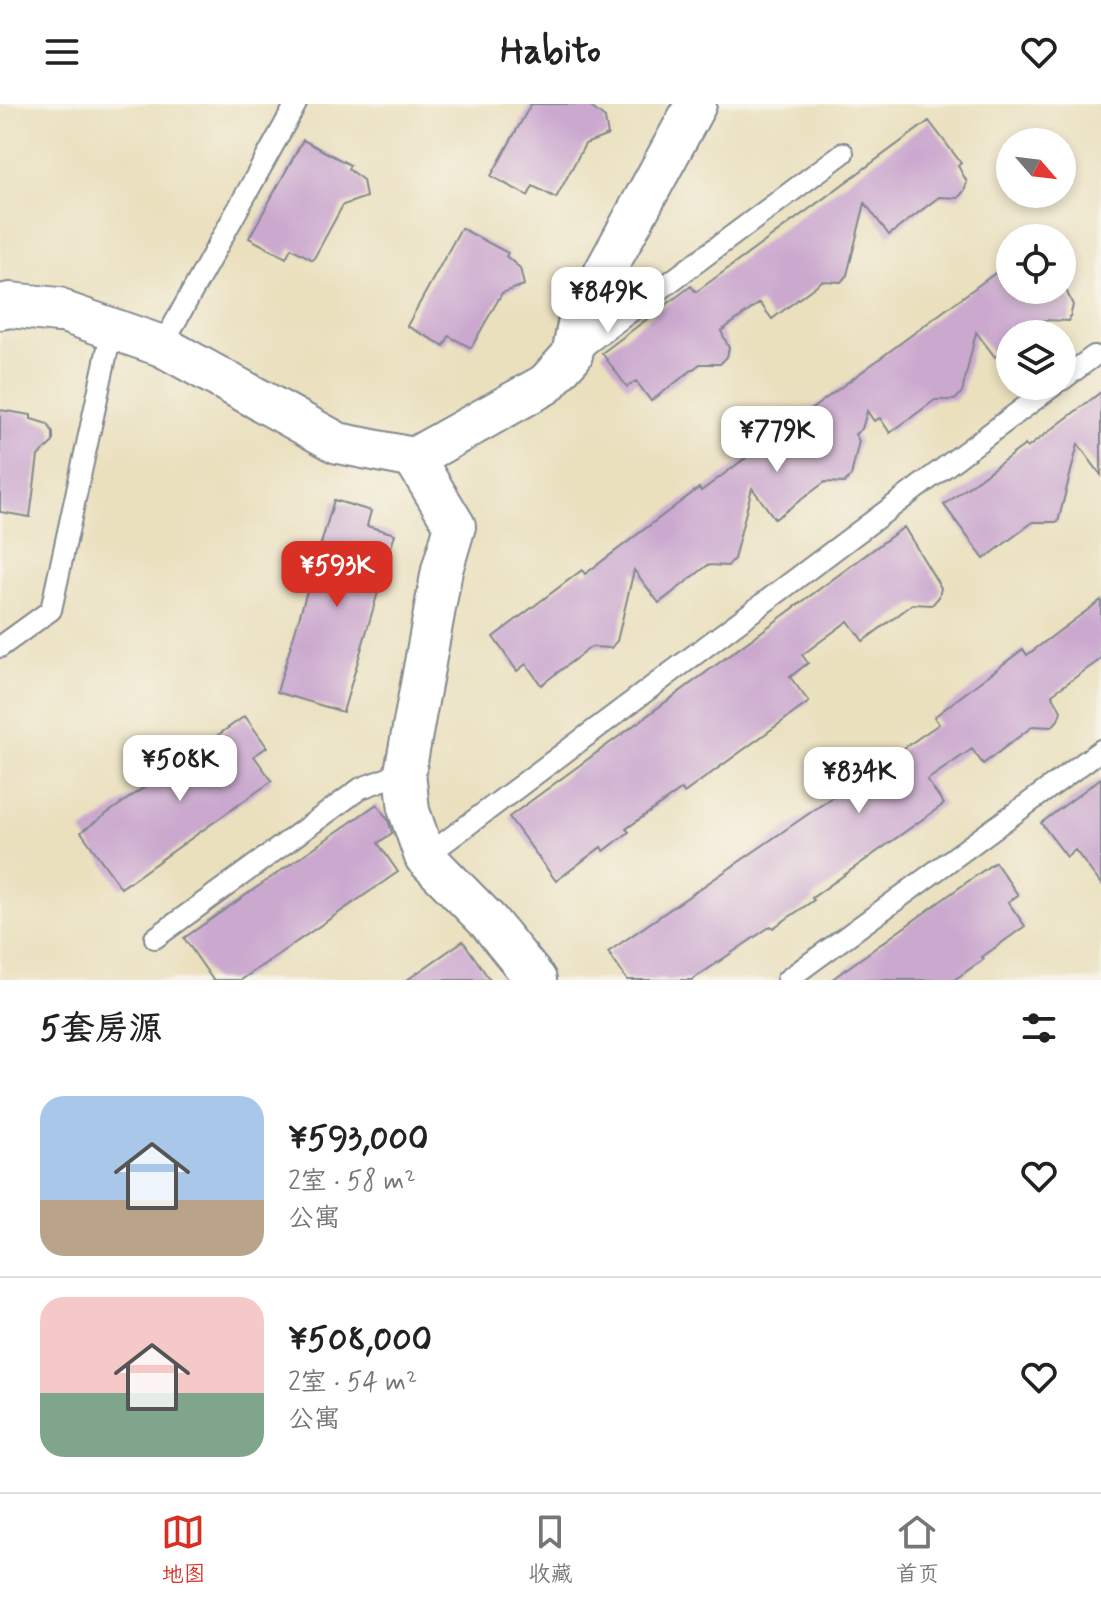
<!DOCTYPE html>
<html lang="zh">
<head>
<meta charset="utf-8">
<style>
  :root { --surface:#fff; --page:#f6f6f6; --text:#222; --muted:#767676; --line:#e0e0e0; --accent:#d93025 }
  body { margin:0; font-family:Mynerve,"LXGW WenKai TC",sans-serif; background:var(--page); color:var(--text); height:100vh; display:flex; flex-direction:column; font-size:30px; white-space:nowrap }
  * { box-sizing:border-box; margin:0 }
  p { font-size:26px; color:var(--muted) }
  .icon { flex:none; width:44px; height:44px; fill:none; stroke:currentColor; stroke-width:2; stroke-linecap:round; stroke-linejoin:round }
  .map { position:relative; height:876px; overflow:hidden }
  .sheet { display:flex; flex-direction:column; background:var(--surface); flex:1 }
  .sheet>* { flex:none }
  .needle { width:52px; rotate:118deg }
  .tools { position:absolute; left:996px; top:24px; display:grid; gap:16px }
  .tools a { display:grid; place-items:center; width:80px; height:80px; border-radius:50%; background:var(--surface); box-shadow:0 4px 12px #0003; font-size:40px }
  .price { position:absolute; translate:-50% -68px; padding:0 18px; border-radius:16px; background:#fff; color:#222; font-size:26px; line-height:52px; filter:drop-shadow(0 2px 4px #0008) }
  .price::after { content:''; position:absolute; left:50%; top:48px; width:24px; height:18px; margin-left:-12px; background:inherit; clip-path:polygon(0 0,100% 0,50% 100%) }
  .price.on { background:var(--accent); color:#fff }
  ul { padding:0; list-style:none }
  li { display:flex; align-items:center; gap:24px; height:200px; padding:0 40px }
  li+li { border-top:2px solid var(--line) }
  li span { display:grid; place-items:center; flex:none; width:224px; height:160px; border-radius:24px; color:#555 }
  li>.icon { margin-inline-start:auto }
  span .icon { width:96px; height:96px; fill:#fffc; stroke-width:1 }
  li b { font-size:34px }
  h2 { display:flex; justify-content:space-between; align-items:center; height:96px; padding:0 40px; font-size:34px }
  header { display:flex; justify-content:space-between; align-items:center; height:104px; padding:0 40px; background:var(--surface); font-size:36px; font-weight:800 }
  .dock { display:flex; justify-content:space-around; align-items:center; height:112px; border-top:2px solid var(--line); background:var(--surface); font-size:22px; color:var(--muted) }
  .dock a { display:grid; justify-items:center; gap:4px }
  .dock .on { color:var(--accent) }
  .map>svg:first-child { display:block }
</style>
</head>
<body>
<header><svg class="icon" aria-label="menu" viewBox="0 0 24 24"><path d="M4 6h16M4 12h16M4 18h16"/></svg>Habito<svg class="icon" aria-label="heart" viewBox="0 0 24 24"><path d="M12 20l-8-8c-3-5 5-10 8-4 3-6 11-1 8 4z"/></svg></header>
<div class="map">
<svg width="1101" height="876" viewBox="0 0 1101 876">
  <rect width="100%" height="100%" fill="#f7f3e8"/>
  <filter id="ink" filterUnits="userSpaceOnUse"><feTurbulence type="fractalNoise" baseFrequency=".0125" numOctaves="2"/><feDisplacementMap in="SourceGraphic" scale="16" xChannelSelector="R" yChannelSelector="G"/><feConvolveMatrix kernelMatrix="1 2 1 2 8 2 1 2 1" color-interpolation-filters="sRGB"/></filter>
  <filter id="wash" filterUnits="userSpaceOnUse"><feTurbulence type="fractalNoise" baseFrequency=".006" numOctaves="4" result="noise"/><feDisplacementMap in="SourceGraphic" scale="32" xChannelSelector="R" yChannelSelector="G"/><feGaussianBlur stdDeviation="1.8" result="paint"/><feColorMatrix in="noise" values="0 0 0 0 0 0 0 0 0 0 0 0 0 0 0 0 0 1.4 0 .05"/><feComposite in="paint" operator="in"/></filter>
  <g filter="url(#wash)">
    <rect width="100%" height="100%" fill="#eae0be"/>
    <g id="blocks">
      <!-- building -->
      <path fill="#cba9cf" d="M531,0h56l18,14 3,17 -23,9 -29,54 -23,-12 -5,10 -37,-20z
        M929,17l32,42 -3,3 9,16 -3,9 -6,7 -19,-1 -50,38 -24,-32 -18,72 -6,7 -19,-1 -50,38 -12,-16 -39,28 8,17 -2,9 -7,7h-20l-49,37 -15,-20 -9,6 -25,-34 89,-67 5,6z
        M303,36l47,25 -2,4 15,11 3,17 -23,8 -30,55 -22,-12 -5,10 -37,-20z
        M461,124l47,25 -2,3 14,12 4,17 -22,8 -31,55 -22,-12 -5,10 -37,-20z
        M1010,158v28h52v-11l5,7 -2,2 8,17 -4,16 -24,-1 -19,14h-16v12l-15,11 -19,-25 -14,60 -7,8h-20l-45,33 -10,-15 -6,3 -7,-10 -5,18 -7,5 4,7 -8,35 -7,7 -19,-1 -50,37 -23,-31 -18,71 -6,7 -20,-1 -49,38 -25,-33 -17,71 -6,7 -20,-1 -50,38 -15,-21 -9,7 -24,-34 89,-67 3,4 114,-86 2,3z
        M1101,288v83l-23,-31 -20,78h-25l-49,37 -40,-54 81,-60 2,3z
        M0,306l31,5v4l17,5 5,9v9l-15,14 -8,61 -30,-5z
        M334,396l37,11 -4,15 28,8 -52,178 -66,-20z
        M904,423l37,61 -2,9 -7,8 -19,-1 -50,37 -15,-20 -46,34 6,8 -18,14 19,25 -125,91 -2,-4 -56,40 3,3 -25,19 -3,-4 -45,34 -47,-64z
        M1101,496v59l-49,35 9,17 -3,9 -6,7 -19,-1 -50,38 -11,-15 -45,31 17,24 -132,94 2,2 -41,28 -2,-2 -79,54h-65l-19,-28 331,-228 -5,-7 89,-68 4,6z
        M245,612l22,31 -13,9 18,25 -151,107 -40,-56z
        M1101,674v106l-26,-34 -8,7 -26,-34z
        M377,700l11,16 4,13 -14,10 20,29 -157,108h-28l-29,-42z
        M995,758l23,33 -10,7 17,24 -43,31 2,2 -30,21h-123z
        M463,837l27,39h-83z"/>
    </g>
  </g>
  <g filter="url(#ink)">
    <use href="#blocks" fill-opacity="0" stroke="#82888e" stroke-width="2"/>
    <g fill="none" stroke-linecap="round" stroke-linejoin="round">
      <!-- lane casing -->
      <g stroke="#82888e" stroke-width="24">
        <path id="lane" d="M162,242l134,-242
          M575,249l268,-200
          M1062,276l32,-24
          M0,543l51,-37 61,-281
          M425,753l628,-471
          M155,834l206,-150 44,-16
          M787,876l314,-230"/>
      </g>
      <!-- street casing -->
      <g stroke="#82888e" stroke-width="44">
        <path id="street" d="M58,206l104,36 176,97 76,15 132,-74 26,-29 7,-36 117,-215
          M414,354l41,68 -13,44 -37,202 4,39 16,46 64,65 47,58"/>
      </g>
      <!-- secondary casing -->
      <g stroke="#82888e" stroke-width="48">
        <path id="secondary" d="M0,203l10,-2 48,5"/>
      </g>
      <!-- lane -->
      <use href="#lane" stroke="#fff" stroke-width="20"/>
      <!-- street -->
      <use href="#street" stroke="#fff" stroke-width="40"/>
      <!-- secondary -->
      <use href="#secondary" stroke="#fff" stroke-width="44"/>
    </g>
  </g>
</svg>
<div class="tools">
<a><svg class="needle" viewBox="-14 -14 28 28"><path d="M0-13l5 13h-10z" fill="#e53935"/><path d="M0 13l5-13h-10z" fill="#767676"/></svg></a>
<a><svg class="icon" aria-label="locate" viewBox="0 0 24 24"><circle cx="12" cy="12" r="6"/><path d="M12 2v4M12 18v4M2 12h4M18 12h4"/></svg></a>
<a><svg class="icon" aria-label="layers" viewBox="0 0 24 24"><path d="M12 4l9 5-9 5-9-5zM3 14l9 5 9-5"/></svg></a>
</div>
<b class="price" style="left:608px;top:231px">¥849K</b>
<b class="price" style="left:777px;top:370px">¥779K</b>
<b class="price on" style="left:337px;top:505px">¥593K</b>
<b class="price" style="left:180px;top:699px">¥508K</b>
<b class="price" style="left:859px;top:711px">¥834K</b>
</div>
<section class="sheet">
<h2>5套房源<svg class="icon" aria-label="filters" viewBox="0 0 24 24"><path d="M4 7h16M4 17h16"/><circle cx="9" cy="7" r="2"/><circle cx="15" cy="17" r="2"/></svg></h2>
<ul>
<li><span style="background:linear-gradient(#a9c7e8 65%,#b9a48a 0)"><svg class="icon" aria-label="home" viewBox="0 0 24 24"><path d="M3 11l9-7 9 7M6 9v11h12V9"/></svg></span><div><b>¥593,000</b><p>2室 · 58 m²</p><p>公寓</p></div><svg class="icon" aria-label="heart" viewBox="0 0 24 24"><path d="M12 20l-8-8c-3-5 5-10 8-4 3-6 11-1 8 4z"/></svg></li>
<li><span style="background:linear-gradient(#f6c9c9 60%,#7fa58c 0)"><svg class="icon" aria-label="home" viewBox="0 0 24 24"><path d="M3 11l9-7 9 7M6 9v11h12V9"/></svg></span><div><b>¥508,000</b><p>2室 · 54 m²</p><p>公寓</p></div><svg class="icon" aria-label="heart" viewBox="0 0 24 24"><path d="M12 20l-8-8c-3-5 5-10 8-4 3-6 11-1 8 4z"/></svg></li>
</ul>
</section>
<nav class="dock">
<a class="on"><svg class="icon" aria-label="map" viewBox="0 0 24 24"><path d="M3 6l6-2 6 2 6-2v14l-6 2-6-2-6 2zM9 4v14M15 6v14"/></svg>地图</a>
<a><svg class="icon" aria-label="saved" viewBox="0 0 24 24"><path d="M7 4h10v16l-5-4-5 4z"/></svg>收藏</a>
<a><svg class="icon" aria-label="home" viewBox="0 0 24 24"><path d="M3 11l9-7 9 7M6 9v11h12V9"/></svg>首页</a>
</nav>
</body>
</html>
